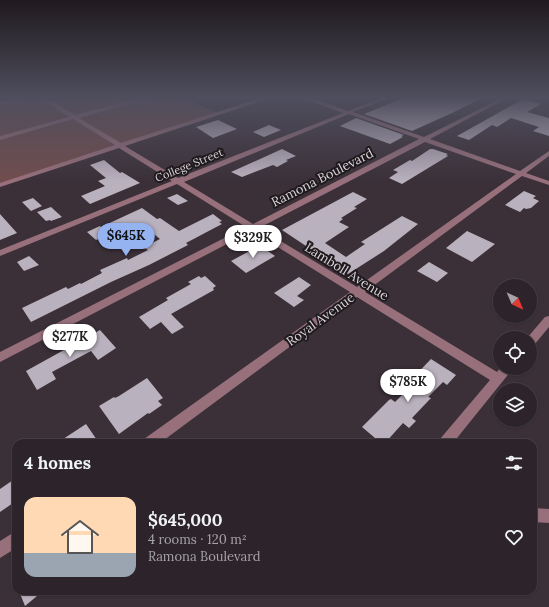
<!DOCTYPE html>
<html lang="en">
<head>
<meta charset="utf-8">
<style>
  :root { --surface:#2c242a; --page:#383036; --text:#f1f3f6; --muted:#a6a4a8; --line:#484147; --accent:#95b2f1 }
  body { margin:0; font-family:Lora,serif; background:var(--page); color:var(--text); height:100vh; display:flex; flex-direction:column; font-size:15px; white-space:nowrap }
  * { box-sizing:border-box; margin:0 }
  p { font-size:13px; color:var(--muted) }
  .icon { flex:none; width:22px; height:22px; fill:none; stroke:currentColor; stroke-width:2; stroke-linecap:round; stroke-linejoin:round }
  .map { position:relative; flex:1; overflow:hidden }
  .sheet { position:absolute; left:12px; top:439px; width:525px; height:156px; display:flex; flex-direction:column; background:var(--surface); border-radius:12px; box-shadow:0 1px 3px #0004,0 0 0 1px var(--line) }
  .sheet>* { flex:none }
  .needle { width:26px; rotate:136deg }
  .controls { position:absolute; left:493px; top:279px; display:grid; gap:8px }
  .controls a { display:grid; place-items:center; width:44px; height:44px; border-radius:50%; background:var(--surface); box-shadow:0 1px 3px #0004,0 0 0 1px var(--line); font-size:20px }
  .price { position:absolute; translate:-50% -34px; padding:0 9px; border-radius:14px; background:#fff; color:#222; font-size:13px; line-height:26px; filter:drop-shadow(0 1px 2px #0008) }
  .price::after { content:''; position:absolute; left:50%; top:24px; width:12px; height:9px; margin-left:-6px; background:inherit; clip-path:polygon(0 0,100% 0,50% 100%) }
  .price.current { background:var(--accent); color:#111 }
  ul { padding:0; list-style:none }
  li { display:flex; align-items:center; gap:12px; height:100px; padding:0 12px }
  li+li { border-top:1px solid var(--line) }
  li span { display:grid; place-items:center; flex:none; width:112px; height:80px; border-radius:12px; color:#555 }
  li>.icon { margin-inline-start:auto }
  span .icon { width:48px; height:48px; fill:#fffc; stroke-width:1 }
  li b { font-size:17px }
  h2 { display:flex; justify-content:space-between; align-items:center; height:48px; padding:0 12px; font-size:17px }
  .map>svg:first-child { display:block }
</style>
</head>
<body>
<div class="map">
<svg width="549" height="607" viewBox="0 0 549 607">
  <rect width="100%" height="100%" fill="#3b3038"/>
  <!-- green -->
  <path fill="#714d4d" d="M27,97h155l36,16 -218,72v-82z"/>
  <!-- building -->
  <path fill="#bab1be" d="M406,97h78l-32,16 -40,18 -48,-17z
    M523,99l18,5 -14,8 22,6v18l-16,-5 6,-4 -28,-9 -14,9 -5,-2 -23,15 -12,-4z
    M356,118l48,17 -3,1 2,1 -13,7 -50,-18z
    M218,120l19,9 -24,9 -17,-11z
    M269,125l12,5 -17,7 -11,-5z
    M282,149l14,7 -10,4 2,1 -11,6 -4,-2 -31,12 -11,-5z
    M430,149h3l15,5 -2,1 2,1 -46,28 -13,-6 9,-6 -5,-2 17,-10 2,1z
    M104,160l16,13 2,-1 18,11 -50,21 -9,-8 24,-10 -7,-5 8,-3 -16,-13z
    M524,191l12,5 -3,2 6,3 -8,7 -5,1 -2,-1 -4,4 -15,-7z
    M353,192l14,7 -13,8 3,1 -16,10 2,1 -4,3 10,5 -24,16 21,14 19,-13 -4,-2 41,-26 16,8 -34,27 -36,23 -66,-44z
    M177,194l11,7 -10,4 -11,-7z
    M33,198l9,8 -11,5 -9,-9z
    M51,207l11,10 -11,4 -1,-1 -4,1 -9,-9z
    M142,208l15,11 3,-1 19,13 34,-17 9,7 -3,1 3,2 -36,19 2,2 -39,20 -38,17 -80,40 -9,-14 44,-21 2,2 12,-6 1,1 21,-11 -2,-3 27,-12 1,2 20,-10 -3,-2 1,-2 14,-7 -20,-16 -34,16 -2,-2 -8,3 -9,-8 13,-6 1,1z
    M0,214l17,19 -17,7z
    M467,231l28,13 -23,18 -26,-14z
    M257,247l2,2 3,-2 13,9 -29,17 -15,-12z
    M29,256l10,9 -15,6 -7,-9z
    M429,262l19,11 -11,9 -20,-11z
    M199,276l2,2 4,-2 11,10 -3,2 1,2 -43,24 13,13 -12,7 -11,-12 -11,7 -11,-12 29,-17 -2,-2 25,-14 -3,-2z
    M299,277l12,8 -14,11 7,4 -10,7 -20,-14z
    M100,330l16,18 -18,12 -7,-9 -39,21 4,7 -19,11 -11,-19z
    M431,359l25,16 -9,10 -4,-3 -15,15 3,1 -19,20 4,3 -7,7 -6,-5 -18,20h-15l5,-5 -13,-11 27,-27 2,-1 4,3 15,-15 -3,-3z
    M147,378l16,20 -5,3 4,4 -13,9 -1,-1 -29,21 -20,-28 15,-9 1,1 4,-2z
    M86,424l13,19h-42z
    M16,478v23l-16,11v-23z
    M19,591h24l-18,15z"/>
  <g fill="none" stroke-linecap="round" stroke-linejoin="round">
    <!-- minor -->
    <path fill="#97707c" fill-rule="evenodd" d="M23,97h8l-31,8v-4z
      M39,97h5l31,18 69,-18h6v1l-71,20 42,25 143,-46h6v1l-145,48 53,32 165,-65 -41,-15v-1h6l40,14 36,-14h5v1l-36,14 71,25 80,-40h5l-79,42 90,32 29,-20v5l-23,17 23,8v4l-27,-9 -157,116 132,80 3,-4h13l-2,3 -58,72h-15l2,-4 50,-59 -133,-83 -197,146h-18l2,-4 206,-147 -98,-61 -252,131v-10l246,-125 -69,-43 -177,72v-6l172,-69 -53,-33 -119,39v-4l115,-38 -42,-26 -73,21v-4l69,-19zM349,114l70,25 -166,85 -69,-42zM425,142l91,32 -159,113 -98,-59z
      M549,316v11l-15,18 -4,1v-8h-3l18,-21z
      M533,508l16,1v14l-16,-1z
      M16,531v17l-16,10v-17z"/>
  </g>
  <!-- sky -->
  <linearGradient id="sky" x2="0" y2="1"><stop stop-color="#201a1f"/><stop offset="0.54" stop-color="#4f4e5e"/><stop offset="1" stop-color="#4f4e5e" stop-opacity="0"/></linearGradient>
  <rect width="549" height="181" fill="url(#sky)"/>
  <g text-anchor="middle" stroke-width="4" stroke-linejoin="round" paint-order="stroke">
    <!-- far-street labels -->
    <g font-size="11" fill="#dbd3d8" stroke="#1f1a1d">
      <text transform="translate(189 165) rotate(-22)" y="4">College Street</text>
    </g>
    <!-- street labels -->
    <g font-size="13" fill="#dbd3d8" stroke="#1f1a1d">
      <text transform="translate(322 177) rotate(-27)" y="5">Ramona Boulevard</text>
      <text transform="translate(347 271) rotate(32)" y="5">Lamboll Avenue</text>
      <text transform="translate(320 319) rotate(-36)" y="5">Royal Avenue</text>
    </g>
  </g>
</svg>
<div class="controls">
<a><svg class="needle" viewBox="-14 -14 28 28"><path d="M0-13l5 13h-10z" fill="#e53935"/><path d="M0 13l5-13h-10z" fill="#a6a4a8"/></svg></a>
<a><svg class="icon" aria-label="locate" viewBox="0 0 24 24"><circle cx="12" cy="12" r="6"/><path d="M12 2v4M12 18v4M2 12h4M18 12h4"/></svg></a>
<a><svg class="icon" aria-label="layers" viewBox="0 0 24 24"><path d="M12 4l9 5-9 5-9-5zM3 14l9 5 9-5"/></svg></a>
</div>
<b class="price current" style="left:126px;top:257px">$645K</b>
<b class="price" style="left:253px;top:259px">$329K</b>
<b class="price" style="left:70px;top:358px">$277K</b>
<b class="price" style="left:408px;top:403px">$785K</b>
<section class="sheet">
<h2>4 homes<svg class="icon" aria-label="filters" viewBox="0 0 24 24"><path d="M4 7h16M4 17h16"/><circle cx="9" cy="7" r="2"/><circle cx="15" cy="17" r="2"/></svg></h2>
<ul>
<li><span style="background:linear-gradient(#ffd9b3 70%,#9aa5b1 0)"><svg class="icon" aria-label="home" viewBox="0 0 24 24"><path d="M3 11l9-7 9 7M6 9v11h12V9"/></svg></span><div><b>$645,000</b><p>4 rooms · 120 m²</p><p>Ramona Boulevard</p></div><svg class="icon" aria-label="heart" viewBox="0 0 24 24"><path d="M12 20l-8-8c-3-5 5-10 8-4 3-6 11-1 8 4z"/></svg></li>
</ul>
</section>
</div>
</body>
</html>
